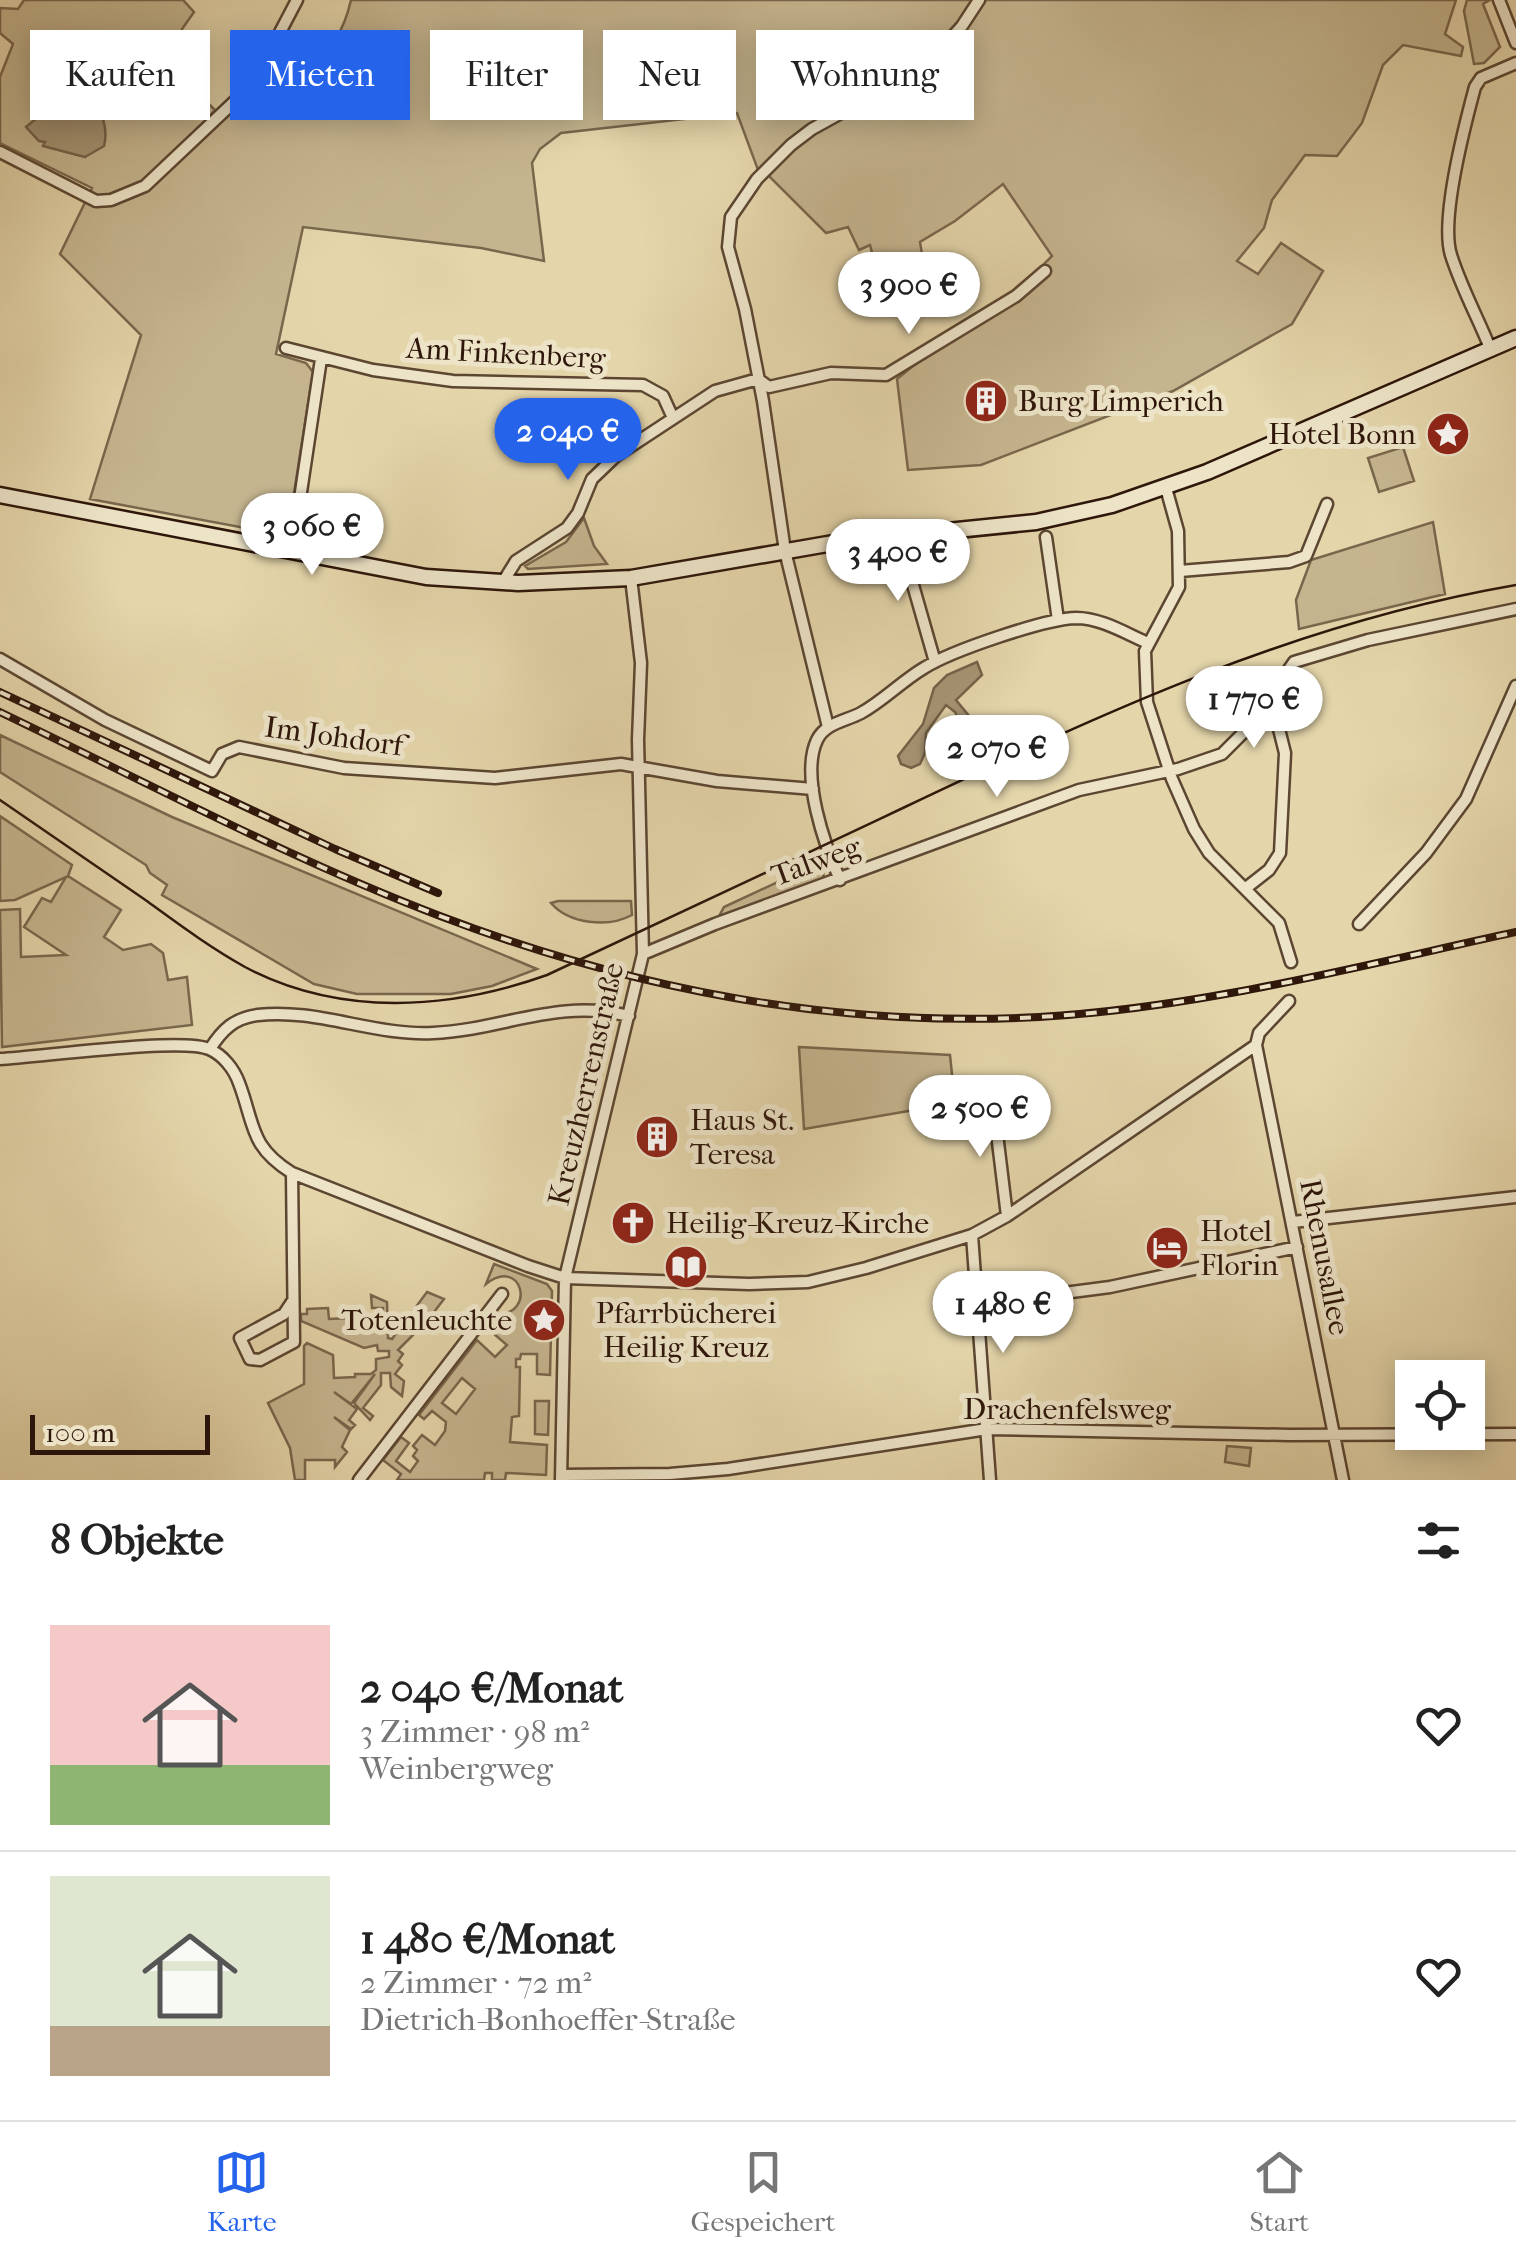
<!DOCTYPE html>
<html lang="de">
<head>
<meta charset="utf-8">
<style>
  :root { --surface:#fff; --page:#f6f6f6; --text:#222; --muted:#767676; --line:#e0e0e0; --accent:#2563eb }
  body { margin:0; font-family:"IM FELL French Canon",serif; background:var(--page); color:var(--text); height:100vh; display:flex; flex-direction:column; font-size:38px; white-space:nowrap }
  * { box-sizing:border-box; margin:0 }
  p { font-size:32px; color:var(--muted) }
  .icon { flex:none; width:55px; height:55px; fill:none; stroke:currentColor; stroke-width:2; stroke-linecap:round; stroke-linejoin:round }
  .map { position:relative; height:1480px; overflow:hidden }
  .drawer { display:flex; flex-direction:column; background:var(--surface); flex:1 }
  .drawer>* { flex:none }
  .guide { position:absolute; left:30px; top:30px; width:1000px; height:90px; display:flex; gap:20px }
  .tools { position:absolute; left:1395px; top:1360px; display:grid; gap:20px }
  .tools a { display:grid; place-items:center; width:90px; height:90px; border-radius:0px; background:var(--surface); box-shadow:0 5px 25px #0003; font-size:50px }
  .scale { position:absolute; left:30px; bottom:25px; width:180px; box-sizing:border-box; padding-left:10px; border:5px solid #2e160a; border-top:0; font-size:28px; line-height:35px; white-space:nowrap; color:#2e160a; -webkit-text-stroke:8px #ede4c8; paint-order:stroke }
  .price { position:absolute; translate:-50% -85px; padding:0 22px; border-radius:35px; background:#fff; color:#222; font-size:32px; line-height:65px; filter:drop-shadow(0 2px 5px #0008) }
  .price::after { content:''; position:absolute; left:50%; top:60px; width:30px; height:22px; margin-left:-15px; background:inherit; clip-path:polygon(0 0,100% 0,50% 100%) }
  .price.current { background:var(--accent); color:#fff }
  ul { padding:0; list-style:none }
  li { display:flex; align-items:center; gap:30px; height:250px; padding:0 50px }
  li+li { border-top:2px solid var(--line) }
  li span { display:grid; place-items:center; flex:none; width:280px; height:200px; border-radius:0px; color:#555 }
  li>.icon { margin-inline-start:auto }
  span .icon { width:120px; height:120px; fill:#fffc; stroke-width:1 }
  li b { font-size:42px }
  h2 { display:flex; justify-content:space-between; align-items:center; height:120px; padding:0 50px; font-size:42px }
  .chip { padding:0 35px; border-radius:0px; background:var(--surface); box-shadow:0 5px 25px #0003; font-size:35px; line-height:90px }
  .chip.current { background:var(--accent); color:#fff }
  .tabs { display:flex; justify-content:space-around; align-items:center; height:140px; border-top:2px solid var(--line); background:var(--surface); font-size:28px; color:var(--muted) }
  .tabs a { display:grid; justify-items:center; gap:5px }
  .tabs .current { color:var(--accent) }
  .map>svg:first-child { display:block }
</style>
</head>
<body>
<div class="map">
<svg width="1516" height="1480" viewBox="0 0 1516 1480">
  <rect width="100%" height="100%" fill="#e4d5aa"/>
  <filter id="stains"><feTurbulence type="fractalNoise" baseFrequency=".002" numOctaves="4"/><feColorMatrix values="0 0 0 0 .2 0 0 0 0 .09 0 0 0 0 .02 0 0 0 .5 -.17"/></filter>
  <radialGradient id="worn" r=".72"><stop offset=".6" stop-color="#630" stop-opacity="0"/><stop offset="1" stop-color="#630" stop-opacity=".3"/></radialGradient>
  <!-- green -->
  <path fill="#c5b58f" stroke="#7a664c" stroke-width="2.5" fill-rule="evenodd" d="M24,0h159l11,12 -12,17 6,54 27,27 -25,27 83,-82 6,-10c6,3 15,9 22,11 31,6 45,-34 50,-56h1105l-11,34 18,13 -2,9 -58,-11 -20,20 -21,58 -25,33 -32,-1 -33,45 -8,28 -27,33 21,13 23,-31 42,28 -31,53 -119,67 -192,74 -73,5 -11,-91 43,-35 89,-51 16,-17 -6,-7 13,-13 -49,-72 -48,37 -35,21 5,31 -43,17 -12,-45 -11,5 -11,-23 -22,6 -57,-57 -11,-6 -21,-57 -176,20 -21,16 -8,14 12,98 -63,-13 -178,-21 -27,127 30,9 7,9 -24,153 -12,9 -187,-35 51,-164 -81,-81 32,-66 -92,-45v-66l13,-33 -13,-11v-25l18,1zM121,45l4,6c-10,19 -25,22 -35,44l6,8 -11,54 -41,-11 1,-4 -18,-15 25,-21 26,-49z
    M1467,0h23l-7,4 17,43 -16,16 -10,1 -10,-53z
    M1403,447l11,34 -35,11 -11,-34z
    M584,518l10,28 13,18 -79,5 -3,-3 41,-24z
    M1433,522l12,72 -146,35 -3,-29 15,-40z
    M0,735l172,82 365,152 -45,17 -41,8h-94l-43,-10 -152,-89 5,-10 -17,-12 -4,-8 -146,-93z
    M0,816l72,49 -4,11 53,34 -17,27 19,13 28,-6 12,9 5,27 19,-3 5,48 -190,22 -2,-137 20,-1 1,48 45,-2 -42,-28 18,-29 9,4 15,-25 -51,23 -15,1z
    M825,860l-2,19 -106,41 7,-13z
    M558,901h73l1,14c-24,13 -63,9 -81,-12z
    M799,1047l151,8 5,48 -151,26z
    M494,1264l53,20 5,7 -2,84 -13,-1v-20h-16l-1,5h-4v8h4l-1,49 -7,1 -2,25 37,3 -1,30 -40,-2 -1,7h-13v-7h-7l-1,7h-87l4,-6 -18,-14 18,-23 8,6 -13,18 14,11 8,-11 -5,-5 4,-6 -4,-4 9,-11 13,10 10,-14 1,-9 -14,-11 -8,8 -5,-4 58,-75 18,17 12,-12 -20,-17 11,-14c38,0 24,-58 -12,-30zM462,1378l13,11 -19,25 -14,-11z
    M427,1292l17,7 -17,22 -5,-3 -4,6 3,3 -23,23 5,4 -5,7 4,4 -7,9 9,7 -2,15 -11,-9 -1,-14h-9v12l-18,23 10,8 -3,4 -16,-17 21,-29 -24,30 -17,-12 23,17 -8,11 6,5 -4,4 -17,-12 16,13 -8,17 5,5 -12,15v-7h-30v20h-10l-5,-32 -22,-45 36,-19v-38l3,-3 26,12 1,23 21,-1v-3h16l5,-4v-11l13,-2v-6h-11l-1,-6 -13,3 -63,-27v-7h6v-5l21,-1 1,11 22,-1 1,5 11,-1v5h10v4h10v-23h-11l-1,-13 16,7 1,36 4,1z
    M535,1401h14l-1,34 -13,-1z
    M1227,1446l24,2 -2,18 -24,-4z"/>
  <!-- water -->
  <path fill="#a69474" stroke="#76624a" stroke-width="2.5" d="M100,43h15l10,5c-7,19 -26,27 -35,47 11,15 19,32 14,51l-19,11 -42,-11 2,-4 -6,-1 -13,-14 26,-21 26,-49z
    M977,662l5,13 -26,25 14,17 1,9 -7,4 -9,-18 -9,-7 -20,28 -1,20 -5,11 -9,4 -10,-4 -3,-8 25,-32 11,-36 13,-13z"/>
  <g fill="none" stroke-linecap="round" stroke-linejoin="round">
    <!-- minor casing -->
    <g stroke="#5c4632" stroke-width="15">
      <path id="minor" d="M1499,0l17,43
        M0,152l96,49 15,-1 34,-14 90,-85 21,-23 41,-78
        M286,348l87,22 80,11 190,4 20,11 10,22
        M1490,348c-12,-30 -29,-61 -39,-93 -11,-35 14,-131 24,-168l6,-9 35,-15
        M758,379l11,8 62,-14 55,2 130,-79 29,-25
        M1166,488l12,43 1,56 -34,64 2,51 25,77 22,50 15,24 70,70 12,39
        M899,536l36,126
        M1046,537l12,83
        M292,552l29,-193
        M1180,571l109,-9 17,-6 21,-52
        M503,582l13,-21 51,-33 11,-15 14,-34 24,-23 99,-65 43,-12
        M0,659l105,61 107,51 10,-17 17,-7 105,21 151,10 126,-14 96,17 96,8
        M828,727l-43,-176 -22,-150 -18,-92 -17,-62 3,-30 26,-38 34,-34 21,-16 96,-53 28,-21 26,-29 17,-26
        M840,880c-15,-34 -40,-104 -23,-140 8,-17 29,-19 44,-27 22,-12 41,-32 63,-45 27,-17 120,-49 152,-50 25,0 49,15 72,25
        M1246,888l23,-18 11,-17 5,-100 -14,-56
        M1359,924l67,-71 40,-54 50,-113
        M643,954l72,-30 364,-134 99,-21 44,-15 27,-27 45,-65 74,-22 148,-31
        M1256,1045l87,435
        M210,1049c12,-19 24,-31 48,-34 58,-7 116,21 175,18 69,-3 125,-35 196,-17
        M0,1059c40,-2 180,-22 209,-10 14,6 25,20 30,34 16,42 10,63 53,90l236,93 37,12 184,6 59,-2 58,-14 106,-33 35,-19 249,-171 3,-12 30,-32
        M993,1101l14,115
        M1293,1222l223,-25
        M972,1235l18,245
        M292,1302l-8,12 -44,24 10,21 10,1 34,-18 -2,-169
        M980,1304l130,-17 187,-40
        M562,1475l108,-1 58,-5 259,-40 302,6 227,-1
        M561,1479l4,-201 78,-324 -5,-214 3,-77 -10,-85
        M359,1480l143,-186"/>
    </g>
    <!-- secondary casing -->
    <g stroke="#2e160a" stroke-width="19">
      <path id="secondary" d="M0,495l426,82 92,6 113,-5 208,-36 197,-20 76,-17 95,-33 309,-134"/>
    </g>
    <!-- minor -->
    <use href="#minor" stroke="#ede4c8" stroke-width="10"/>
    <!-- secondary -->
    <use href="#secondary" stroke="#ede4c8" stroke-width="14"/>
    <!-- tram -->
    <path stroke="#2e160a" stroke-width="2.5" d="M0,800c48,33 96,66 144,99 33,24 65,48 101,68 95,50 204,43 302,8 119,-56 239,-111 358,-168 200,-95 390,-184 611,-222"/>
    <!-- rail casing -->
    <g stroke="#2e160a" stroke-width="8">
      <path id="rail" d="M0,692l335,157 103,44
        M0,712c144,69 292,148 440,204 192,73 394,112 599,101 161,-9 320,-51 477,-85"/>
    </g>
    <!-- rail -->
    <use href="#rail" stroke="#ede4c8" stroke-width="4" stroke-dasharray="11" stroke-linecap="butt"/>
  </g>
  <!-- icons -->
  <defs>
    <g id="building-disc" transform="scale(2.25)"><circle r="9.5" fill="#8f2418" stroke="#ede4c8"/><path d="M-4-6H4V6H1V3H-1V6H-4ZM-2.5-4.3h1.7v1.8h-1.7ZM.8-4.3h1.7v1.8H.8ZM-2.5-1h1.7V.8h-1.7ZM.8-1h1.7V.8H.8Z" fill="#fff"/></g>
    <g id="sight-disc" transform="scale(2.25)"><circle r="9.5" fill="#8f2418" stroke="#ede4c8"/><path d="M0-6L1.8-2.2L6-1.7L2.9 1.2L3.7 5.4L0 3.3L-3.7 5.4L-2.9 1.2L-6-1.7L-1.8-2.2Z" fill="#fff"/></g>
    <g id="church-disc" transform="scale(2.25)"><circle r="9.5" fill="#8f2418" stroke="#ede4c8"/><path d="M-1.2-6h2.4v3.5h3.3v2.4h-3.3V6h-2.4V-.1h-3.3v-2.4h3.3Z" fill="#fff"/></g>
    <g id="hotel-disc" transform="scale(2.25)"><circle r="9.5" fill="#8f2418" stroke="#ede4c8"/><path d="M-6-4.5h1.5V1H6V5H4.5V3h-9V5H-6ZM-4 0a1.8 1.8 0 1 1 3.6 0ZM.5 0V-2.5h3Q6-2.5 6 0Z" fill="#fff"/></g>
    <g id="library-disc" transform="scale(2.25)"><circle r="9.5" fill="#8f2418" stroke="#ede4c8"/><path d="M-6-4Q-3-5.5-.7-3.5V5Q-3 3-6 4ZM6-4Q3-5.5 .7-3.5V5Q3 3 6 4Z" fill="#fff"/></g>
  </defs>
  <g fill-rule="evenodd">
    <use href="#building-disc" x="986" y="401"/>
    <use href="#sight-disc" x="1448" y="434"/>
    <use href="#building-disc" x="657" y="1137"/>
    <use href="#church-disc" x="633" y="1223"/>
    <use href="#hotel-disc" x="1167" y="1248"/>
    <use href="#library-disc" x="686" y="1267"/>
    <use href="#sight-disc" x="544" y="1320"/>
  </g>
  <g text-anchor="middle" stroke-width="10" stroke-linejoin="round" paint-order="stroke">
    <!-- street labels -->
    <g font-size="30" fill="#2e160a" stroke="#ede4c8">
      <text transform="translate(506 353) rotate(3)" y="10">Am Finkenberg</text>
      <text transform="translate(334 736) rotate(8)" y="10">Im Johdorf</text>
      <text transform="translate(816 861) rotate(-20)" y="10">Talweg</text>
      <text transform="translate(586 1084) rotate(-77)" y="10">Kreuzherrenstraße</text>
      <text transform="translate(1325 1257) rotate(79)" y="10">Rhenusallee</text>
      <text x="1067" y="1419">Drachenfelsweg</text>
    </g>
    <!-- poi labels -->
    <g font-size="30" fill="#2e160a" stroke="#ede4c8" text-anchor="start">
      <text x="1018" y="411">Burg Limperich</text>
      <text x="1416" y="444" text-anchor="end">Hotel Bonn</text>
      <text x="690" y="1130">Haus St.<tspan x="690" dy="34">Teresa</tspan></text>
      <text x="666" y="1233">Heilig-Kreuz-Kirche</text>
      <text x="1200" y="1241">Hotel<tspan x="1200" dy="34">Florin</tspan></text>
      <text x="686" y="1323" text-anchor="middle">Pfarrbücherei<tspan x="686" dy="34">Heilig Kreuz</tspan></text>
      <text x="512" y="1330" text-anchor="end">Totenleuchte</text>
    </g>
  </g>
  <rect width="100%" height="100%" filter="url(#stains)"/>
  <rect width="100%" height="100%" fill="url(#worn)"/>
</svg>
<div class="tools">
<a><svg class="icon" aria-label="locate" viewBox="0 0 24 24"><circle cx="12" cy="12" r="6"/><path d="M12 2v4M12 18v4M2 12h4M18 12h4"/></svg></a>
</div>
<div class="scale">100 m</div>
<b class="price" style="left:909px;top:337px">3 900 €</b>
<b class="price current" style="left:568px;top:483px">2 040 €</b>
<b class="price" style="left:312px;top:578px">3 060 €</b>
<b class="price" style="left:898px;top:604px">3 400 €</b>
<b class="price" style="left:1254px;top:751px">1 770 €</b>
<b class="price" style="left:997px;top:800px">2 070 €</b>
<b class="price" style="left:980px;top:1160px">2 500 €</b>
<b class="price" style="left:1003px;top:1356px">1 480 €</b>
<div class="guide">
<a class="chip">Kaufen</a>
<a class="chip current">Mieten</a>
<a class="chip">Filter</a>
<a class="chip">Neu</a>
<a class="chip">Wohnung</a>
</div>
</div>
<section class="drawer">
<h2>8 Objekte<svg class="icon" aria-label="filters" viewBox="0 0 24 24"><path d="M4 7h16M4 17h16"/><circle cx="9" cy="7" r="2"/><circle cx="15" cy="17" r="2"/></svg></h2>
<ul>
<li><span style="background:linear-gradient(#f6c9c9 70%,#8fb573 0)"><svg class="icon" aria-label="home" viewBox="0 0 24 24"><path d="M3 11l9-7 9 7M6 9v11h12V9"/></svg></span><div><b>2 040 €/Monat</b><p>3 Zimmer · 98 m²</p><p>Weinbergweg</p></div><svg class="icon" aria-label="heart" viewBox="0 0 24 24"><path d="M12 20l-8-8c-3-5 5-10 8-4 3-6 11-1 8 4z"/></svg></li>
<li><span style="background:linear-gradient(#dfe7d0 75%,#b9a48a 0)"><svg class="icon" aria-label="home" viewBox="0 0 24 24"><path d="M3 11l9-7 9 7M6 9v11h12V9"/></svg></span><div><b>1 480 €/Monat</b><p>2 Zimmer · 72 m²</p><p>Dietrich-Bonhoeffer-Straße</p></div><svg class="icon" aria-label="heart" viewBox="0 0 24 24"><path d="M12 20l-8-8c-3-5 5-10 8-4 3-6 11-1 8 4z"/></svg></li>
</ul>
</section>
<nav class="tabs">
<a class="current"><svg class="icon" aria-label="map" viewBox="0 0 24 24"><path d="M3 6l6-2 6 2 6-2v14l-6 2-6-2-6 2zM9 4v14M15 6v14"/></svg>Karte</a>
<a><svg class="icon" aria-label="saved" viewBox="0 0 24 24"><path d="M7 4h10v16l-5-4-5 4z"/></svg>Gespeichert</a>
<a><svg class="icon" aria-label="home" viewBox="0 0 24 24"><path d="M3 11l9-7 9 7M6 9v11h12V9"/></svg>Start</a>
</nav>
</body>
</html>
